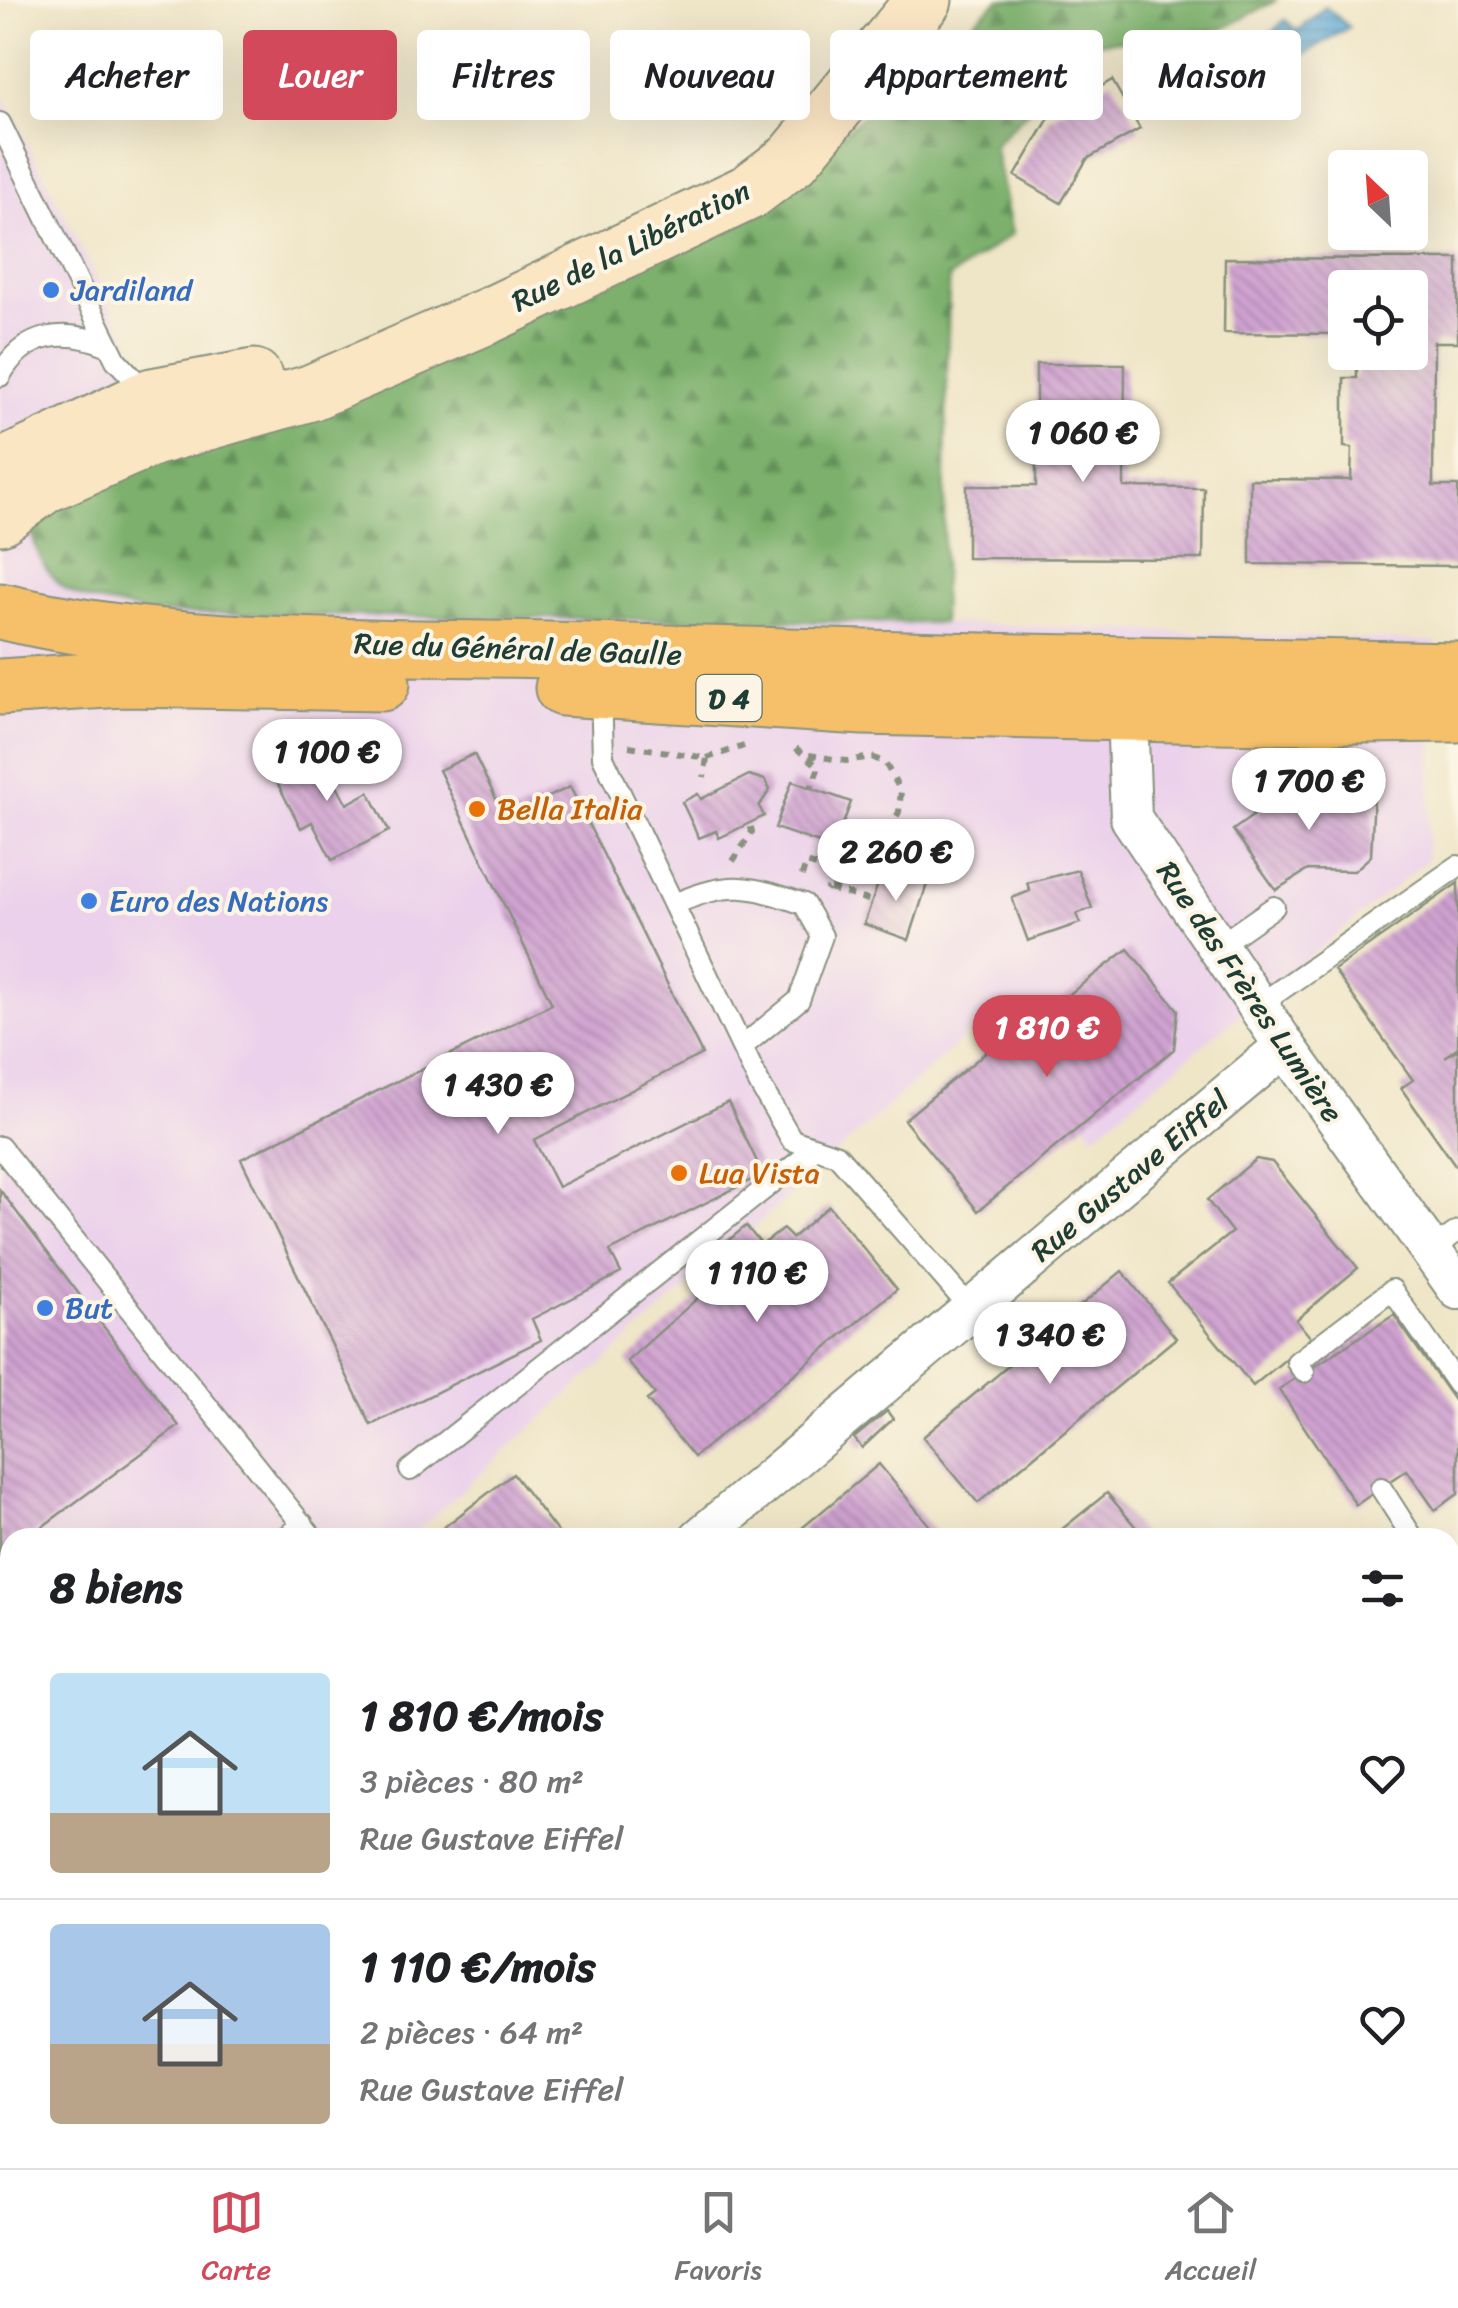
<!DOCTYPE html>
<html lang="fr">
<head>
<meta charset="utf-8">
<style>
  :root { --surface:#fff; --page:#f2f2f2; --text:#202124; --muted:#757577; --line:#e0e0e0; --accent:#d1495b }
  body { margin:0; font-family:Sriracha,sans-serif; background:var(--page); color:var(--text); height:100vh; display:flex; flex-direction:column; font-size:38px; white-space:nowrap }
  * { box-sizing:border-box; margin:0 }
  p { font-size:32px; color:var(--muted) }
  .icon { flex:none; width:55px; height:55px; fill:none; stroke:currentColor; stroke-width:2; stroke-linecap:round; stroke-linejoin:round }
  .map { position:relative; flex:1; overflow:hidden }
  .sheet { position:absolute; left:0px; top:1528px; width:1460px; height:642px; display:flex; flex-direction:column; background:var(--surface); border-radius:30px 30px 0 0; box-shadow:0 10px 40px #0002 }
  .sheet>* { flex:none }
  .top-card { position:absolute; left:30px; top:30px; width:1400px; height:90px; display:flex; gap:20px }
  .needle { width:65px; rotate:335deg }
  .fabs { position:absolute; left:1328px; top:150px; display:grid; gap:20px }
  .fabs a { display:grid; place-items:center; width:100px; height:100px; border-radius:10px; background:var(--surface); box-shadow:0 10px 40px #0002; font-size:50px }
  .price { position:absolute; translate:-50% -85px; padding:0 22px; border-radius:35px; background:#fff; color:#222; font-size:32px; line-height:65px; filter:drop-shadow(0 2px 5px #0008) }
  .price::after { content:''; position:absolute; left:50%; top:60px; width:30px; height:22px; margin-left:-15px; background:inherit; clip-path:polygon(0 0,100% 0,50% 100%) }
  .price.selected { background:var(--accent); color:#fff }
  ul { padding:0; list-style:none }
  li { display:flex; align-items:center; gap:30px; height:250px; padding:0 50px }
  li+li { border-top:2px solid var(--line) }
  li span { display:grid; place-items:center; flex:none; width:280px; height:200px; border-radius:10px; color:#555 }
  li>.icon { margin-inline-start:auto }
  span .icon { width:120px; height:120px; fill:#fffc; stroke-width:1 }
  li b { font-size:42px }
  h2 { display:flex; justify-content:space-between; align-items:center; height:120px; padding:0 50px; font-size:42px }
  .tag { padding:0 35px; border-radius:10px; background:var(--surface); box-shadow:0 10px 40px #0002; font-size:35px; line-height:90px }
  .tag.selected { background:var(--accent); color:#fff }
  .tab-bar { display:flex; justify-content:space-around; align-items:center; height:140px; border-top:2px solid var(--line); background:var(--surface); font-size:28px; color:var(--muted) }
  .tab-bar a { display:grid; justify-items:center; gap:5px }
  .tab-bar .selected { color:var(--accent) }
  .map>svg:first-child { display:block }
</style>
</head>
<body>
<div class="map">
<svg width="1458" height="2168" viewBox="0 0 1458 2168">
  <defs>
    <pattern id="forest-firs" width="22" height="20" patternUnits="userSpaceOnUse" patternTransform="scale(2.5)"><rect width="22" height="20" fill="#7bb06c"/><path d="M5 1l3.5 6h-7zM16 11l3.5 6h-7z" fill="#64905a"/></pattern>
    <pattern id="water-rules" width="6" height="5" patternUnits="userSpaceOnUse" patternTransform="scale(2.5)"><rect width="6" height="5" fill="#5ea9d6"/><path d="M0 2.5h6" fill="none" stroke="#4d8bae"/></pattern>
    <pattern id="building-back-hatch" width="6" height="6" patternUnits="userSpaceOnUse" patternTransform="scale(2.5)"><rect width="6" height="6" fill="#d0a2d1"/><path d="M-1 5l2 2M0 0l6 6M5-1l2 2" fill="none" stroke="#a885aa"/></pattern>
  </defs>
  <rect width="100%" height="100%" fill="#fcf5e5"/>
  <filter id="ink" filterUnits="userSpaceOnUse"><feTurbulence type="fractalNoise" baseFrequency=".01" numOctaves="2"/><feDisplacementMap in="SourceGraphic" scale="20" xChannelSelector="R" yChannelSelector="G"/><feConvolveMatrix kernelMatrix="1 2 1 2 8 2 1 2 1" color-interpolation-filters="sRGB"/></filter>
  <filter id="wash" filterUnits="userSpaceOnUse"><feTurbulence type="fractalNoise" baseFrequency=".0048" numOctaves="4" result="noise"/><feDisplacementMap in="SourceGraphic" scale="40" xChannelSelector="R" yChannelSelector="G"/><feGaussianBlur stdDeviation="2.25" result="paint"/><feColorMatrix in="noise" values="0 0 0 0 0 0 0 0 0 0 0 0 0 0 0 0 0 1.4 0 .05"/><feComposite in="paint" operator="in"/></filter>
  <g filter="url(#wash)">
    <rect width="100%" height="100%" fill="#efe5c7"/>
    <!-- built -->
    <path fill="#ebd1eb" d="M0,91l142,276 9,85 -1,161 792,10 494,19 -9,218 -333,275 -104,-121 -580,523 -400,1v303l-10,-7z"/>
    <!-- forest -->
    <path fill="url(#forest-firs)" stroke="#4d7650" stroke-width="2.5" d="M999,0h278l-54,29 -128,14 -101,102 18,89 -63,44 -7,345 -793,-10c-67,-16 -102,-11 -119,-88l34,-34 688,-280z"/>
    <!-- water -->
    <path fill="url(#water-rules)" stroke="#3e7385" stroke-width="2.5" d="M1326,7l23,20 -61,37 -19,-29 16,-15 12,11z"/>
    <g id="blocks">
      <!-- building -->
      <path fill="url(#building-back-hatch)" d="M1112,80l28,49 -53,30 -26,44 -46,-27 34,-58z
        M1225,258l233,1v83h-24l-1,144h25v80l-208,-2v-85l101,1 1,-32 -8,-1v-69h13v-26h53v-64h-65v46l-121,-1z
        M1036,364h89l-1,123 80,1 -1,71 -236,-1v-72h69z
        M315,745l32,59 22,-12 20,39 -57,29 -20,-38 -11,6 -31,-59z
        M474,754l31,63 65,-30 132,267 -168,86 24,47 170,-85 35,72 -153,77 11,22 -89,46 9,21 -170,85 -130,-266 311,-155 -113,-234z
        M749,775l16,5 5,10 -11,16 5,10 -45,22 -3,-7 -17,7 -17,-36 16,-8 3,5z
        M792,781l59,21 -17,46 -59,-20z
        M1290,786l10,8 74,-1 -3,63 -17,15 -46,-1 -32,20 -43,-60 28,-20 -1,-16 21,-1z
        M883,869l44,15 -18,56 -45,-16z
        M1078,870l14,38 -16,6 4,9 -52,18 -16,-43 18,-7 -3,-8z
        M1458,883v164l-13,10 13,-8v120l-57,-81 12,-8 -79,-110z
        M1128,949l50,61 -4,39 -196,162 -74,-91 103,-85 4,4z
        M1256,1159l16,3 86,106 -62,52 15,18 -58,48 -85,-103 64,-51 -25,-32z
        M0,1190l179,236 -152,112h-17v12l-10,7z
        M829,1206l68,83 -203,168 -47,-57 8,-6 -28,-33 91,-81 -16,-18 44,-36 16,19 21,-16 9,9z
        M1122,1271l54,67 -198,165 -55,-66z
        M1394,1315l64,91v88l-23,16 -28,-40 -51,35 -77,-116z
        M887,1411l6,8 -31,29 -8,-10z
        M879,1464l59,72 -148,2z
        M513,1474l49,64h-132z
        M1107,1493l38,45h-94z
        M1456,1649l2,2v171l-8,-11v-157z"/>
    </g>
  </g>
  <g filter="url(#ink)">
    <use href="#blocks" fill-opacity="0" stroke="#87917e" stroke-width="2.5"/>
    <g fill="none" stroke-linecap="round" stroke-linejoin="round">
      <!-- service casing -->
      <g stroke="#87917e" stroke-width="24">
        <path id="service" d="M0,123l116,237 30,32
          M0,376c24,-45 67,-48 109,-30
          M601,691l2,66 157,328 32,55 45,15 134,154
          M674,904c58,-24 73,-19 130,0l18,32 -23,64 -57,47
          M1218,946l56,-39
          M1259,1005l199,-139
          M0,1147l313,391
          M1431,1250l27,-19
          M1304,1372l-7,-10 95,-72 66,95
          M410,1470l406,-322
          M1381,1488l32,50
          M285,1538l18,-14
          M0,1754l10,-8
          M806,2160l7,8"/>
      </g>
      <!-- minor casing -->
      <g stroke="#87917e" stroke-width="44">
        <path id="minor" d="M1126,685l5,133 154,228 173,243
          M700,1538l585,-492
          M1450,1583l8,-7"/>
      </g>
      <!-- secondary casing -->
      <g stroke="#87917e" stroke-width="59">
        <path id="secondary" d="M0,468l152,-72 102,-19
          M0,517l45,-32 54,-24 53,-23 158,-45 182,-79 257,-122 44,-33 131,-159"/>
      </g>
      <!-- primary casing -->
      <g stroke="#87917e" stroke-width="59">
        <path id="primary" d="M0,611c171,41 373,35 550,39 303,9 605,15 908,20
          M0,687l122,-8 260,4
          M563,688l300,19 402,9 193,-2"/>
      </g>
      <!-- path -->
      <path stroke="#87917e" stroke-width="6" stroke-dasharray="8 8" stroke-linecap="butt" d="M629,746l78,12 -3,19
        M796,748l23,19 -8,21
        M809,755l37,6 26,-4 13,6 16,28 -2,21 -19,34 -8,11 -31,15 -15,19
        M707,758l37,-12
        M733,861l19,-29 -2,-9
        M802,876l4,-13 17,5 6,-21
        M830,889l41,12
        M0,1951l10,-14"/>
      <!-- service -->
      <use href="#service" stroke="#fff" stroke-width="20"/>
      <!-- minor -->
      <use href="#minor" stroke="#fff" stroke-width="40"/>
      <!-- secondary -->
      <use href="#secondary" stroke="#fbe6c4" stroke-width="55"/>
      <!-- primary -->
      <use href="#primary" stroke="#f6c06b" stroke-width="55"/>
    </g>
  </g>
  <!-- markers -->
  <g fill="#3f7fe0" stroke="#fcf5e5" stroke-width="4">
    <circle cx="51" cy="290" r="10"/>
    <circle cx="89" cy="901" r="10"/>
    <circle cx="45" cy="1308" r="10"/>
  </g>
  <g fill="#e8710a" stroke="#fcf5e5" stroke-width="4">
    <circle cx="477" cy="809" r="10"/>
    <circle cx="679" cy="1173" r="10"/>
  </g>
  <g text-anchor="middle" stroke-width="8" stroke-linejoin="round" paint-order="stroke">
    <!-- shield labels -->
    <rect fill="#fcf5e5" stroke="#617469" stroke-width="2.5" x="696.5" y="675" width="65" height="46" rx="8"/>
    <g font-size="28" font-weight="bold" fill="#1f3d34">
      <text x="729" y="708">D 4</text>
    </g>
    <!-- street labels -->
    <g font-size="30" fill="#1f3d34" stroke="#fcf5e5">
      <text transform="translate(631 246) rotate(-26)" y="10">Rue de la Libération</text>
      <text transform="translate(518 649) rotate(2)" y="10">Rue du Général de Gaulle</text>
      <text transform="translate(1250 992) rotate(56)" y="10">Rue des Frères Lumière</text>
      <text transform="translate(1130 1176) rotate(-40)" y="10">Rue Gustave Eiffel</text>
    </g>
    <!-- shop labels -->
    <g font-size="30" fill="#366cbe" stroke="#fcf5e5" text-anchor="start">
      <text x="71" y="300">Jardiland</text>
      <text x="109" y="911">Euro des Nations</text>
      <text x="65" y="1318">But</text>
    </g>
    <!-- food labels -->
    <g font-size="30" fill="#c56008" stroke="#fcf5e5" text-anchor="start">
      <text x="497" y="819">Bella Italia</text>
      <text x="699" y="1183">Lua Vista</text>
    </g>
  </g>
</svg>
<div class="fabs">
<a><svg class="needle" viewBox="-14 -14 28 28"><path d="M0-13l5 13h-10z" fill="#e53935"/><path d="M0 13l5-13h-10z" fill="#757577"/></svg></a>
<a><svg class="icon" aria-label="locate" viewBox="0 0 24 24"><circle cx="12" cy="12" r="6"/><path d="M12 2v4M12 18v4M2 12h4M18 12h4"/></svg></a>
</div>
<b class="price" style="left:1083px;top:485px">1 060 €</b>
<b class="price" style="left:327px;top:804px">1 100 €</b>
<b class="price" style="left:1309px;top:833px">1 700 €</b>
<b class="price" style="left:896px;top:904px">2 260 €</b>
<b class="price selected" style="left:1047px;top:1080px">1 810 €</b>
<b class="price" style="left:498px;top:1137px">1 430 €</b>
<b class="price" style="left:757px;top:1325px">1 110 €</b>
<b class="price" style="left:1050px;top:1387px">1 340 €</b>
<div class="top-card">
<a class="tag">Acheter</a>
<a class="tag selected">Louer</a>
<a class="tag">Filtres</a>
<a class="tag">Nouveau</a>
<a class="tag">Appartement</a>
<a class="tag">Maison</a>
</div>
<section class="sheet">
<h2>8 biens<svg class="icon" aria-label="filters" viewBox="0 0 24 24"><path d="M4 7h16M4 17h16"/><circle cx="9" cy="7" r="2"/><circle cx="15" cy="17" r="2"/></svg></h2>
<ul>
<li><span style="background:linear-gradient(#bfe0f5 70%,#b9a48a 0)"><svg class="icon" aria-label="home" viewBox="0 0 24 24"><path d="M3 11l9-7 9 7M6 9v11h12V9"/></svg></span><div><b>1 810 €/mois</b><p>3 pièces · 80 m²</p><p>Rue Gustave Eiffel</p></div><svg class="icon" aria-label="heart" viewBox="0 0 24 24"><path d="M12 20l-8-8c-3-5 5-10 8-4 3-6 11-1 8 4z"/></svg></li>
<li><span style="background:linear-gradient(#a9c7e8 60%,#b9a48a 0)"><svg class="icon" aria-label="home" viewBox="0 0 24 24"><path d="M3 11l9-7 9 7M6 9v11h12V9"/></svg></span><div><b>1 110 €/mois</b><p>2 pièces · 64 m²</p><p>Rue Gustave Eiffel</p></div><svg class="icon" aria-label="heart" viewBox="0 0 24 24"><path d="M12 20l-8-8c-3-5 5-10 8-4 3-6 11-1 8 4z"/></svg></li>
</ul>
</section>
</div>
<nav class="tab-bar">
<a class="selected"><svg class="icon" aria-label="map" viewBox="0 0 24 24"><path d="M3 6l6-2 6 2 6-2v14l-6 2-6-2-6 2zM9 4v14M15 6v14"/></svg>Carte</a>
<a><svg class="icon" aria-label="saved" viewBox="0 0 24 24"><path d="M7 4h10v16l-5-4-5 4z"/></svg>Favoris</a>
<a><svg class="icon" aria-label="home" viewBox="0 0 24 24"><path d="M3 11l9-7 9 7M6 9v11h12V9"/></svg>Accueil</a>
</nav>
</body>
</html>
